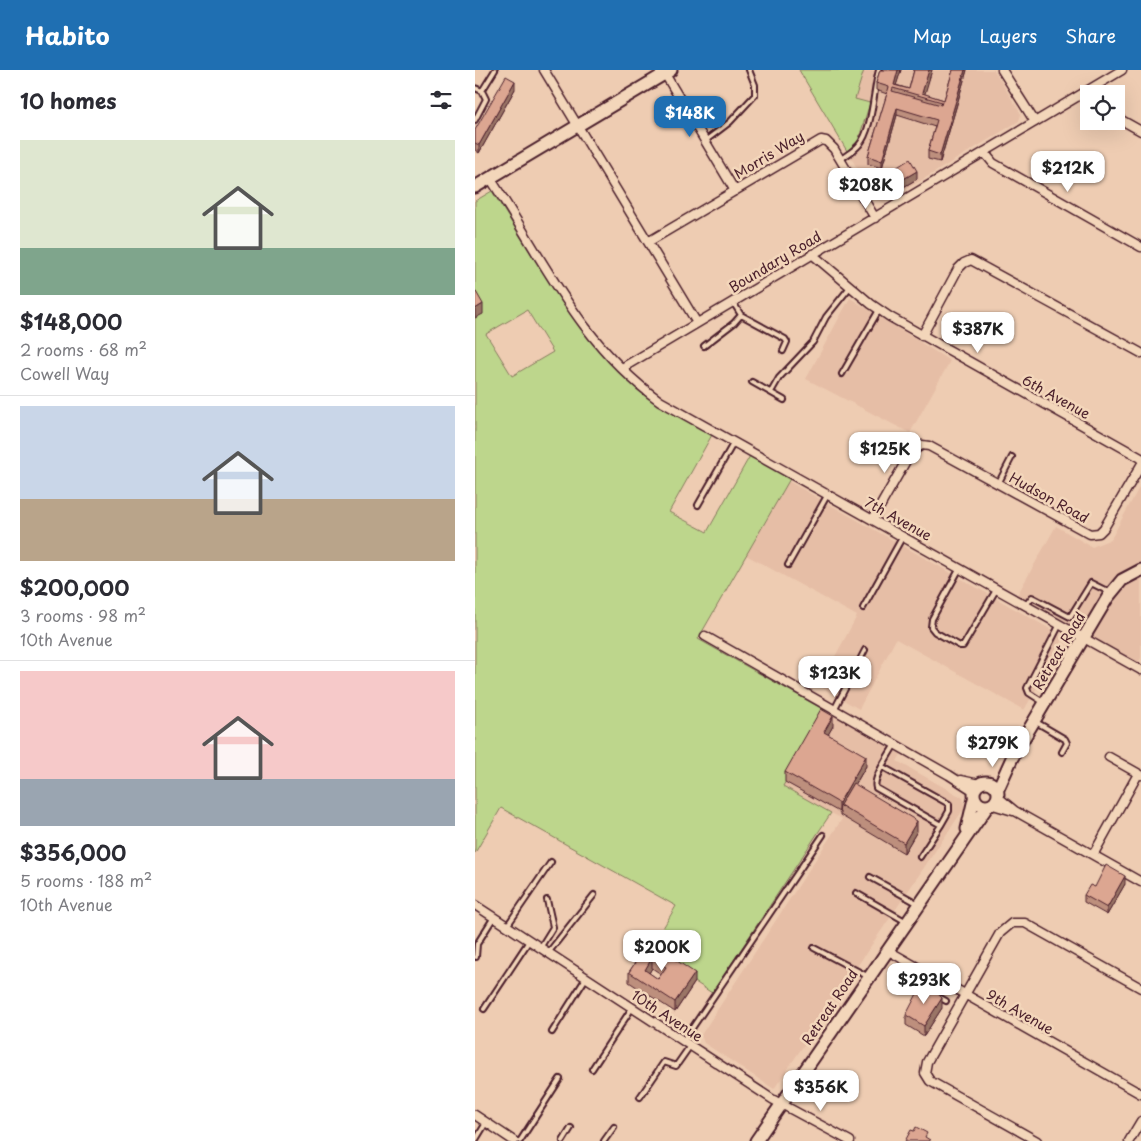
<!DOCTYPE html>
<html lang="en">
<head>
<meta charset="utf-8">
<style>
  :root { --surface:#fff; --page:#f2f2f3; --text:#2b2b33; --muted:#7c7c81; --line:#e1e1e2; --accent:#1f6fb2 }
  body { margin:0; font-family:"Playpen Sans",sans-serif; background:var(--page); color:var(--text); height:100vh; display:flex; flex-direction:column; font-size:19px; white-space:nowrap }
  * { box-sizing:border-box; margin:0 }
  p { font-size:16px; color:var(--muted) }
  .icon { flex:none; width:28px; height:28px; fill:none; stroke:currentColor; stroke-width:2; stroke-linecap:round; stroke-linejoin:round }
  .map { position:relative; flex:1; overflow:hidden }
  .sheet { display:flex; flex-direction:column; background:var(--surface); width:475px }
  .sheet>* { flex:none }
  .fabs { position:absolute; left:605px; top:15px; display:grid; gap:10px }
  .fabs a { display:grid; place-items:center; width:45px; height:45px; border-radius:0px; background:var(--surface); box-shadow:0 5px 20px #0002; font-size:25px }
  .price { position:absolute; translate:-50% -42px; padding:0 11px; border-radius:10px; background:#fff; color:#222; font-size:16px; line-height:32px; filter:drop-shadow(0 1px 2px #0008) }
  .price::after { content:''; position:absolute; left:50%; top:30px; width:15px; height:11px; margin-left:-8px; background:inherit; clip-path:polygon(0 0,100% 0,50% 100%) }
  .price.on { background:var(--accent); color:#fff }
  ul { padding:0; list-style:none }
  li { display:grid; align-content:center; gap:10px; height:265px; padding:0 20px }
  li+li { border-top:1px solid var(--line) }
  li span { display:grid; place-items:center; height:155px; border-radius:0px; color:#555 }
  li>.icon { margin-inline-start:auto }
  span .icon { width:90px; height:90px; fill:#fffc; stroke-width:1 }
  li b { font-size:21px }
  h2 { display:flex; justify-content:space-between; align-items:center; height:60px; padding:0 20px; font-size:21px }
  header { display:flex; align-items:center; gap:30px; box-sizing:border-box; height:70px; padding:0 25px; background:var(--accent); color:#fff }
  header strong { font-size:24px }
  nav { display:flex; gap:28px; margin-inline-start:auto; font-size:18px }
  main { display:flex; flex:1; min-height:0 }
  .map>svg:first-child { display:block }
</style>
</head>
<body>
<header>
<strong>Habito</strong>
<nav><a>Map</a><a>Layers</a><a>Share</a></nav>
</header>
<main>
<section class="sheet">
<h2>10 homes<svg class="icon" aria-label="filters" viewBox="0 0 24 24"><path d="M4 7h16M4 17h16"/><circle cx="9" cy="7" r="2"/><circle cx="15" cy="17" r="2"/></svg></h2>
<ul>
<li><span style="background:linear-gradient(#dfe7d0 70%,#7fa58c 0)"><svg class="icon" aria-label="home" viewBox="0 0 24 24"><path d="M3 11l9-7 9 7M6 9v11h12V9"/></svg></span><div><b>$148,000</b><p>2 rooms · 68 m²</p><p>Cowell Way</p></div></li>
<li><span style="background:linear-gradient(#c9d6e8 60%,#b9a48a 0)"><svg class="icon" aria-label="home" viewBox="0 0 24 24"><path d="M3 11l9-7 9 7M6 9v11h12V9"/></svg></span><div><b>$200,000</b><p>3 rooms · 98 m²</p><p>10th Avenue</p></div></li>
<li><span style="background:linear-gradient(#f6c9c9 70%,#9aa5b1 0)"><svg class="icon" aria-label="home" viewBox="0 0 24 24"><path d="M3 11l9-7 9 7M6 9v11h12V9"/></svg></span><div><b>$356,000</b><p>5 rooms · 188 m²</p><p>10th Avenue</p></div></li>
</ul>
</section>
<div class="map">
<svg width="666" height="1071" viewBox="0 0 666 1071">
  <rect width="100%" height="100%" fill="#eeccb2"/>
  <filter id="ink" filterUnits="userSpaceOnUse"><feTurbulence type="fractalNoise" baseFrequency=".02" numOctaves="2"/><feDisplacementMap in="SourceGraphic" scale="10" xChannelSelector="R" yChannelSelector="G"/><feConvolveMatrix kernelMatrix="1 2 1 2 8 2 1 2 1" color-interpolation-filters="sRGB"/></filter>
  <g filter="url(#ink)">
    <!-- built -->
    <path fill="#e6bea6" d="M324,0h195l27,44 -2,7 -135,82 -8,-3z
      M375,228l100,63 -40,72 -104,-54z
      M313,411l271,153 3,11 -38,65 -128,-71 -37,70 -40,-23 38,-70 -111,-61z
      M666,414v174l-5,9 -121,-68 41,-73 36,21 19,-8z
      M351,641l76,42 -5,8 66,37 2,9 -191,282 -70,-46 -3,-8 141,-216 -59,-33z"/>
    <!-- green -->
    <path fill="#bdd68c" stroke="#847a5c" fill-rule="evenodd" d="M324,0h65l-9,29 15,4 -12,38 -11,10z
      M17,121c42,67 81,137 141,190 21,19 55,36 80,52l-44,79 38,20 44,-78 40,23 -93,162 128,72 -43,75 48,27 -119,180 -63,-41 27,-46 -175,-98 -26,45v-652zM52,240l26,42 -41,24 -26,-42z"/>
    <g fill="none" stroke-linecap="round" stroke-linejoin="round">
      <!-- lane casing -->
      <g stroke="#4a1f2b" stroke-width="8">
        <path id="lane" d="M0,18l7,3
          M0,50l11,-21 -4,-8 13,-21
          M230,71l25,-19 25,-27v-10l-6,-15
          M365,90c6,-5 14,-9 19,-15 14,-16 14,-54 20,-75
          M258,232l8,13
          M229,276l30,-23 7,-8 44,24 2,3 -4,9
          M367,304l37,-64
          M277,312l32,18
          M296,322l8,-14 34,-36 13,-25 24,-30
          M523,414l14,-27
          M223,435l36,-63
          M313,495l40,-71
          M485,498l-28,51 -1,8 4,5 25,14h3l33,-56
          M551,535l6,-8 38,20 21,-34 18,9
          M388,538l40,-72
          M568,632l-14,-9 -2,-5 33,-64
          M359,640l31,-60
          M561,652l29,17 2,4 -5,9
          M408,697l66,37v7l-8,14 -65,-37c-4,-10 14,-34 19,-44
          M445,787l21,-32
          M395,807l47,26
          M381,823l49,28
          M32,856l44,-64
          M65,878l13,-21 -6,-27
          M339,878l55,29
          M73,883l46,-58
          M1,887l1,-13 17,-27
          M452,920l-2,-5 6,-10
          M462,926l9,5
          M9,939l45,-68
          M77,962l34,-54
          M209,970l139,-205
          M117,999l40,-61
          M165,1027l24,-35 12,4 14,-20
          M0,1071l11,-18
          M45,1071l40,-62
          M88,1071l8,-13
          M129,1071l10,-14"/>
      </g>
      <!-- street casing -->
      <g stroke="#4a1f2b" stroke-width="11">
        <path id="street" d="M69,0l153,253
          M527,0l33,52
          M190,4l70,117
          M641,47l25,14
          M509,82l9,11 148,84
          M15,108c53,80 89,165 170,223l481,269
          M173,172l173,-102 5,1 8,8 41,69
          M337,184l59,50 19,13 251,141
          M447,266l36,-67 6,-6 7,-3 170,93
          M147,298l500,-298
          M398,449l38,-67 11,-7 7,1 161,88 9,-1 5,-5 37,-63
          M230,566l244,139 25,16
          M634,687l32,18
          M486,710l18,4
          M523,727l17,14 126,71
          M518,735l20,6
          M618,785l45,-81
          M0,835l297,194 78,42
          M412,880l254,144
          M0,1045l39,26
          M562,1071l-107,-60 -5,-8 2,-11 73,-129 12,-10h13l116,65
          M654,1071l12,-20"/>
      </g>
      <!-- secondary casing -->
      <g stroke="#4a1f2b" stroke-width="15">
        <path id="secondary" d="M0,117l196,-117
          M499 724a12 12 0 1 1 24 0a12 12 0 1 1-24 0Z
          M523,719l14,-31 96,-161 14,-17 19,-10
          M492,759l7,-30
          M281,1071l231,-334"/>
      </g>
      <!-- lane -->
      <use href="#lane" stroke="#f3d6ba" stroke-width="4"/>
      <!-- street -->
      <use href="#street" stroke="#f3d6ba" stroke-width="8"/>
      <!-- secondary -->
      <use href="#secondary" stroke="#f3d6ba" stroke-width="11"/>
    </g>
    <!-- wall -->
    <path fill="#bd8f7d" stroke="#4a1f2b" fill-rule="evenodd" d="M405,0h21l-5,15 13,4 5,-19h18l-8,24 20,6 9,-30h14l-27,92 -12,-3v-8l7,-24 -38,-12 -15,53 -14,-4v-8l19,-62 -11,-4v-7z
      M40,19l-36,64 -4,-3v-20z
      M413,103l29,6 -22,13 -7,-12z
      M358,656l-5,8 38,32 -11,19 62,46 -13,22 -64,-38v-3h-1l-54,-30v-10z
      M650,814l-18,31 -23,-13v-7l11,-8z
      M174,872l46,40 -20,30 -46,-30v-10zM177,898l9,6 -3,5 -9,-6z
      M467,938l-18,28 -18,-11v-10z"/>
    <!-- shaded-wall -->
    <path fill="#9a7466" stroke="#4a1f2b" d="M423,0h3l-6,19 -1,-4z
      M454,0h3l-8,27 -2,-4z
      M490,0h2l-27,92v-7z
      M40,11v8l-36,64v-8z
      M422,38v7l-15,53v-7z
      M442,101v8l-22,13v-8z
      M8,234v10l-8,4v-9z
      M358,646v10l-9,16v-10z
      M391,686v10l-24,41 -2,-2 -1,7v-9z
      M442,751v10l-13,22v-10z
      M650,806v8l-18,31v-7z
      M177,888v10l-7,12v-10z
      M220,903v9l-20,30v-10z
      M467,928v10l-18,28v-10z"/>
    <!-- building -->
    <path fill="#dca691" stroke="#4a1f2b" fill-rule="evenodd" d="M405,0h18l-4,15 15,4 5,-19h15l-7,23 22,7 9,-30h12l-25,85 -12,-4 9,-31 -40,-12 -15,53 -14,-5 21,-69 -13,-4zM418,18l49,14 -1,3 -49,-14z
      M31,6l9,5 -36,64 -4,-2v-13z
      M435,89l7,12 -22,13 -7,-11z
      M0,220l8,14 -8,5z
      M346,639l12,7 -9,16 42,24 -27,47 -54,-31z
      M378,713l64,38 -13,22 -64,-38z
      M631,795l19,11 -18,32 -23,-13 6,-10 5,2z
      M174,872l46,31 -20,29 -46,-30zM177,888l14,9 -8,12 -13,-9z
      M446,916l14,4 7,8 -18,28 -18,-11z
      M441,1057l11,6 -2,4 5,3v1h-25l6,-11 3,1z"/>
  </g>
  <g text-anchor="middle" stroke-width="5" stroke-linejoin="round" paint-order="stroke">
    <!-- street labels -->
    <g font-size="14" fill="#4a1f2b" stroke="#f3d6ba">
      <text transform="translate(294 85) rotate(-31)" y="5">Morris Way</text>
      <text transform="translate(300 192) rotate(-31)" y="5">Boundary Road</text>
      <text transform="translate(581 327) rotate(29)" y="5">6th Avenue</text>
      <text transform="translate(574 428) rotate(29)" y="5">Hudson Road</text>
      <text transform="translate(423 449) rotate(29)" y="5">7th Avenue</text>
      <text transform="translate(584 581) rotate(-59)" y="5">Retreat Road</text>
      <text transform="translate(355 937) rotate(-56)" y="5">Retreat Road</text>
      <text transform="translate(545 942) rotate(30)" y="5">9th Avenue</text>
      <text transform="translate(192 946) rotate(33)" y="5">10th Avenue</text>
    </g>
  </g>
</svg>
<div class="fabs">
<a><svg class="icon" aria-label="locate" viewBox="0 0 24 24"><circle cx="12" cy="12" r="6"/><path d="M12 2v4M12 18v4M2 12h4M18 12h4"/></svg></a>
</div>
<b class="price on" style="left:215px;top:68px">$148K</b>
<b class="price" style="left:593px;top:123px">$212K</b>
<b class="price" style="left:391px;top:140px">$208K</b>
<b class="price" style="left:503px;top:284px">$387K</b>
<b class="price" style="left:410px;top:404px">$125K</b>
<b class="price" style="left:360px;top:628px">$123K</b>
<b class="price" style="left:518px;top:698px">$279K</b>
<b class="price" style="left:187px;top:902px">$200K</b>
<b class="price" style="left:449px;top:935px">$293K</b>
<b class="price" style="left:346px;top:1042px">$356K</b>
</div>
</main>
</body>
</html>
